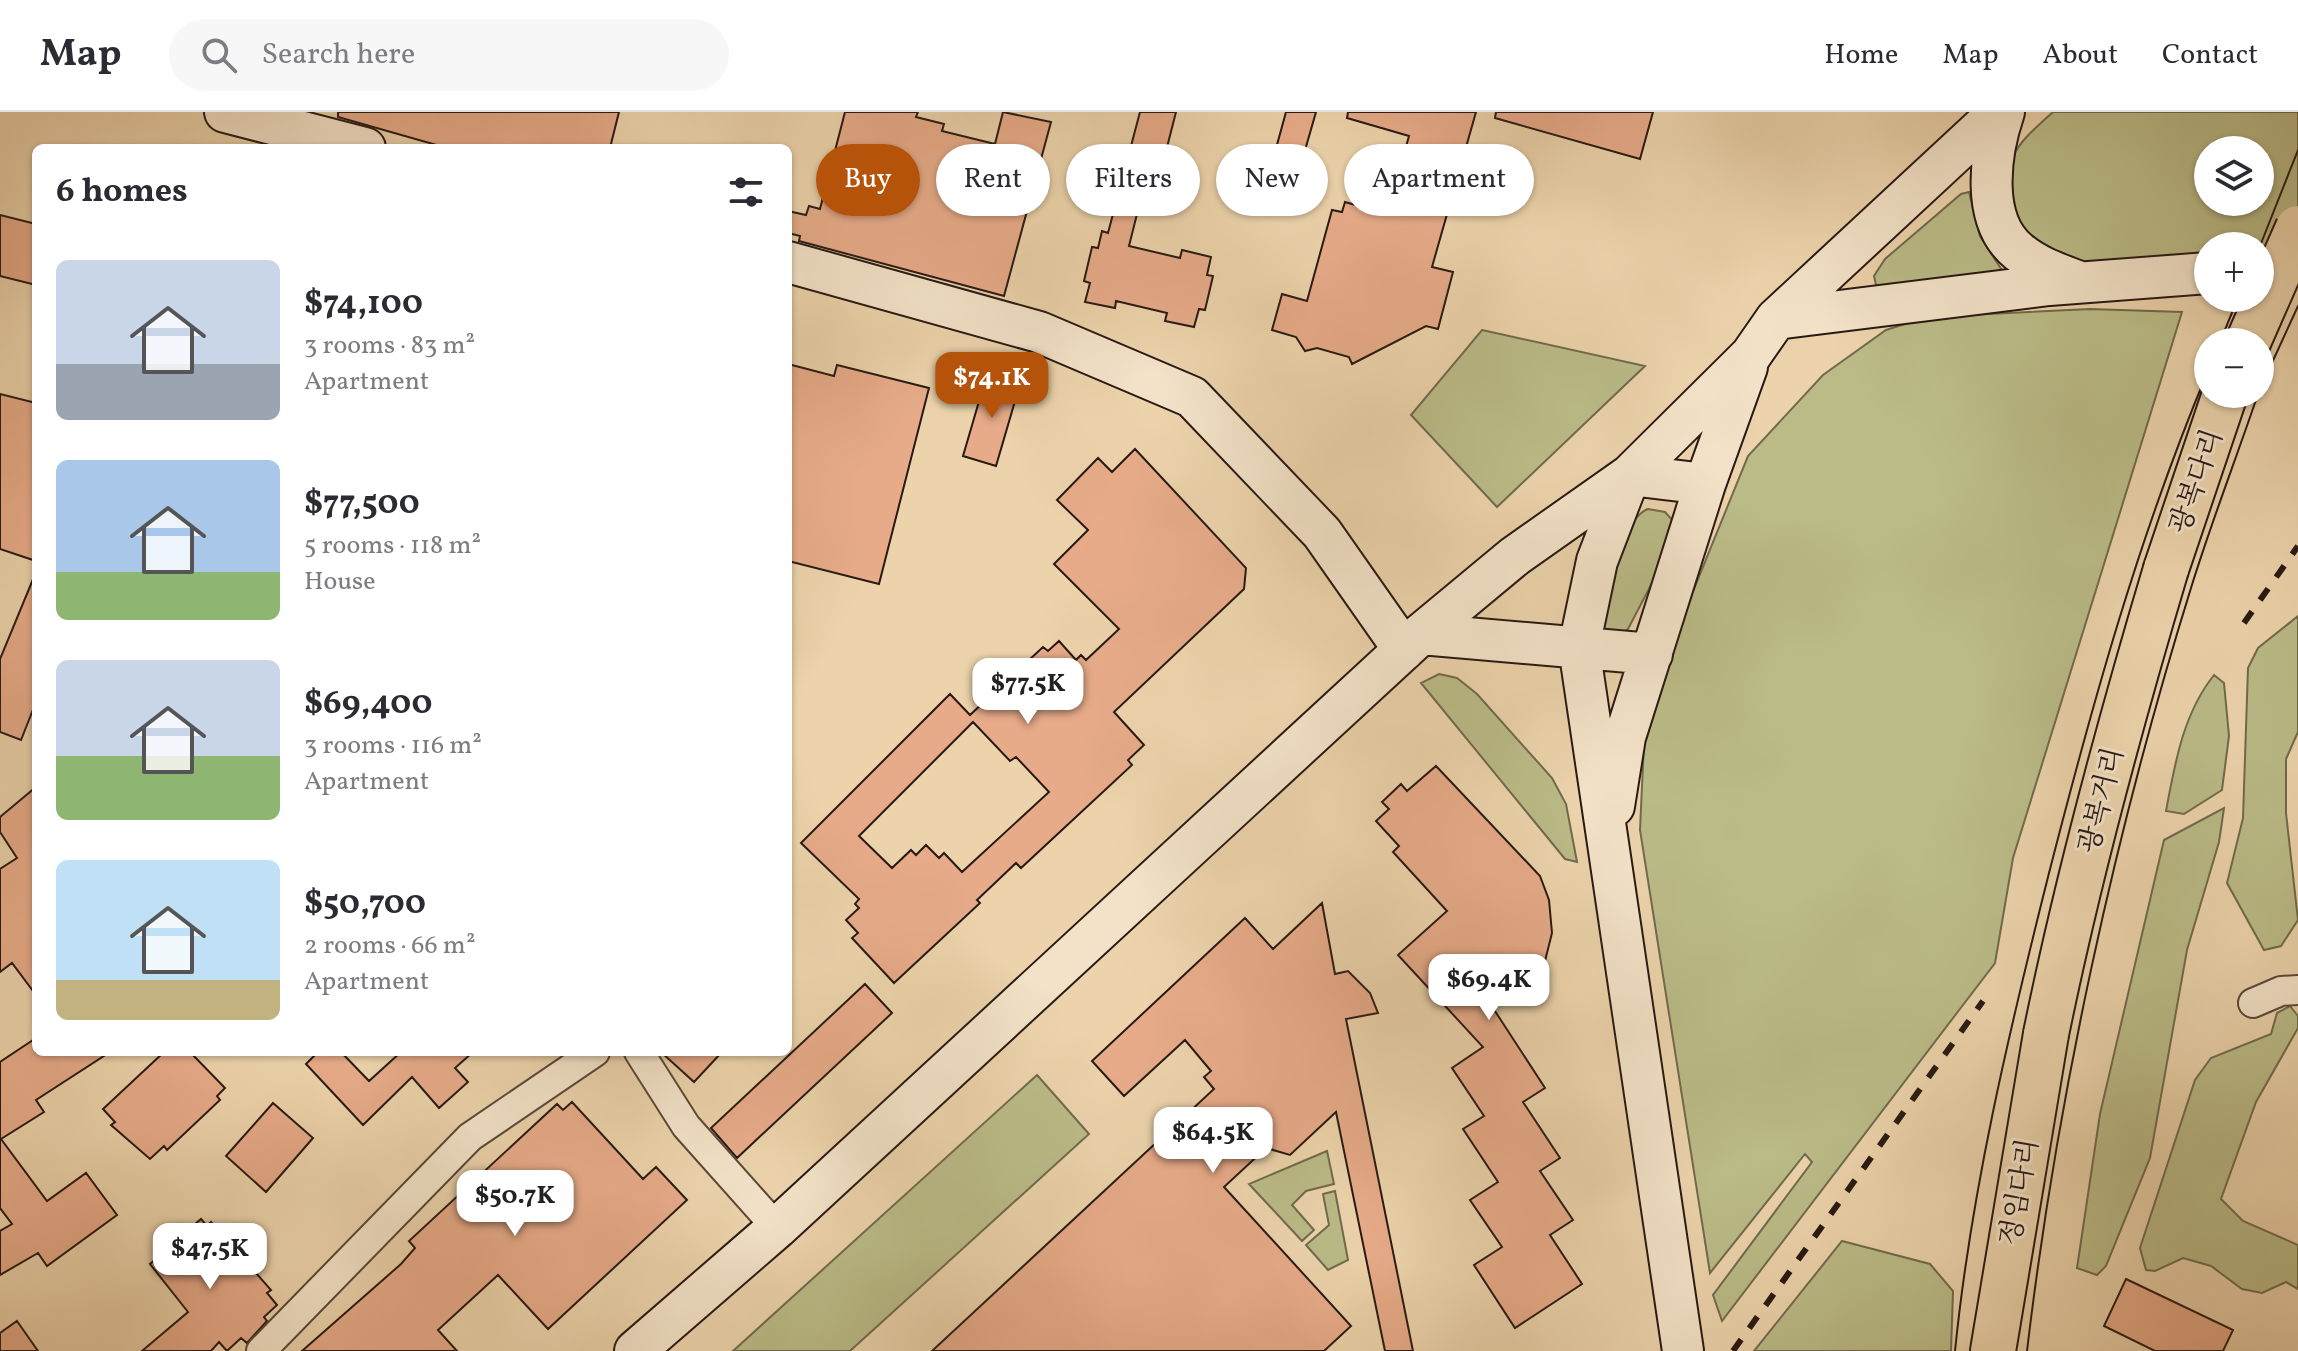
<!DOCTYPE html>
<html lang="en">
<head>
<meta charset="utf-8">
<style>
  :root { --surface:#fff; --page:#f7f7f7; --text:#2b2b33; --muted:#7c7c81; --line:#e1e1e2; --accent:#b45309 }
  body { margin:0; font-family:Vollkorn,"Noto Serif KR",serif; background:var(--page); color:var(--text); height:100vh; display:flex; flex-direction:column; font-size:30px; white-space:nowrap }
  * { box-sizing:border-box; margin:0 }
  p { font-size:26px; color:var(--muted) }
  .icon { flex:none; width:44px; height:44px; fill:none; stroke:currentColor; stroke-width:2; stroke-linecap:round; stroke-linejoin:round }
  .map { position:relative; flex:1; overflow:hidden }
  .panel { position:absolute; left:32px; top:32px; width:760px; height:912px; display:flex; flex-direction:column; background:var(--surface); border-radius:12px; box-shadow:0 2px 6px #0004 }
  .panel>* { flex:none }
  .hud { position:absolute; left:816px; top:32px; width:760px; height:72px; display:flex; gap:16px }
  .controls { position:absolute; left:2194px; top:24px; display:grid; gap:16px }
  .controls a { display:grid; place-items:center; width:80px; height:80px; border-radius:50%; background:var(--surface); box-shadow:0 2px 6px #0004; font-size:40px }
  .price { position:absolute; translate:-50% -68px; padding:0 18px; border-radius:16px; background:#fff; color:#222; font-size:26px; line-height:52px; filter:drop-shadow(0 2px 4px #0008) }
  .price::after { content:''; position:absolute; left:50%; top:48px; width:24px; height:18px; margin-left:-12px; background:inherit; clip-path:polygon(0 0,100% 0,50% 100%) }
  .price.current { background:var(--accent); color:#fff }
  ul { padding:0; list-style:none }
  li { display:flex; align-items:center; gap:24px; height:200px; padding:0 24px }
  li span { display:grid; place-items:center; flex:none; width:224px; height:160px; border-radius:12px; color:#555 }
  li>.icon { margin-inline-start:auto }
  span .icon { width:96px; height:96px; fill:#fffc; stroke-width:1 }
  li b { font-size:34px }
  h2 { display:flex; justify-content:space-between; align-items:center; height:96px; padding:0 24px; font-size:34px }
  .pill { padding:0 28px; border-radius:36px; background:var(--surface); box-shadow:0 2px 6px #0004; font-size:28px; line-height:72px }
  .pill.current { background:var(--accent); color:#fff }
  header { display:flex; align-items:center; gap:48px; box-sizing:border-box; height:112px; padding:0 40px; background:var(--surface); border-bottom:2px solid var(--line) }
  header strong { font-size:38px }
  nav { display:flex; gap:44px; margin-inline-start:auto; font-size:28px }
  .search { width:560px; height:72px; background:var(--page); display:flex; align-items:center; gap:20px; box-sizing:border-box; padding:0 28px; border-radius:44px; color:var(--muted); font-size:30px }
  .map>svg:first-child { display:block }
</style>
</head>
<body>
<header>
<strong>Map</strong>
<div class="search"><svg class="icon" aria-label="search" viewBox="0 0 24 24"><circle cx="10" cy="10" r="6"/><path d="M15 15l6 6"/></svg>Search here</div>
<nav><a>Home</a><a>Map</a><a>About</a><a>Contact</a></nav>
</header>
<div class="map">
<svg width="2298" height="1239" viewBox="0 0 2298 1239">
  <rect width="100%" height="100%" fill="#ecd3ab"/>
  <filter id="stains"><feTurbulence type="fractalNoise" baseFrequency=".0025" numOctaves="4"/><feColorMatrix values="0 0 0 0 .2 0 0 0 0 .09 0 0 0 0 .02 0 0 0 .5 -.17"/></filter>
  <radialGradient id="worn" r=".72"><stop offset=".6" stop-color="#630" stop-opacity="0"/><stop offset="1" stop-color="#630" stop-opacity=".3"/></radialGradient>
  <!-- green -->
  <path fill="#babb87" stroke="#716a4e" stroke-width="2" fill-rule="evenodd" d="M2053,0h245v130l-38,5 -52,-1v8l-150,12 -49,-51c-1,-60 -2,-62 44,-103zM2208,38h52v52h-52z
    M1969,80l11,44 25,39 -118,14 -11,-4 -2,-9 11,-17 76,-65z
    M2090,197l92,3 -169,546 -18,105 -273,358 -9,-26 99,-133 -7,-8 -95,119 -70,-443 4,-87 26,-95 78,-192 75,-81 63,-45 41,-13z
    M1482,218l163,36 -148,141 -86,-92z
    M1648,397l17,3 11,12 -1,15 -47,90 -10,6 -12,-1 -7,-9c8,-28 21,-106 49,-116z
    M2298,504v116l-12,27v54l12,107 -17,26 -17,4 -37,-67 16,-65 5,-150 10,-20z
    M1439,562l18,4 20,16 75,84 14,26 11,58 -12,-3 -144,-176z
    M2214,563l10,8 5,53 -7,54 -38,24 -18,-3c9,-48 17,-97 48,-136z
    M2224,696l-5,34 -32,108 -37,208 -44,108 -9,9 -20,-7 23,-154 64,-274z
    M2290,894l8,10v12l-42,74 -35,97 22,22 55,24v44l-12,-7 -24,11 -20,-4 -31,-23 -28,-8 -28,13 -9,-1 -6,-22 55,-168 16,-22 60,-24 6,-21z
    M1037,963l52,59 -239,217h-117z
    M1327,1039l7,33 -28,7 -14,14 22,25 -12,11 -53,-57z
    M1335,1079l13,69 -20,10 -22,-25 23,-20 -6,-31z
    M1842,1129l88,23 23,27 -2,60h-197z"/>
  <!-- building -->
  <path fill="#e7ab89" stroke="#281914" stroke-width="2" fill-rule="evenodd" d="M338,0h281l-9,36h-163l-109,-31z
    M845,0h73l-2,5 28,7 -2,7 53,13 8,-32 48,10 -47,174 -205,-55 1,-5 -12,-3v-22l18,4 3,-9 11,3z
    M1140,0h36l-24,94 -12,-4 -11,44 51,12 2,-8 29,7 -4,18 6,1 -8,34 -6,-1 -5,18 -29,-6 2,-8 -51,-12 -1,7 -30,-6 5,-19 -6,-2 8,-34 6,1 4,-17 6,2z
    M1286,0h30l-23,80 -27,-7z
    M1348,0h128l-44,155 21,5 -15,57 -12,-3 -74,38 -3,-7 -32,-9 -12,3 -9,-14 -24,-7 10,-36 25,7 25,-91 10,2 3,-10 42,12 22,-78 -62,-18z
    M1496,0h157l-13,47 -145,-41z
    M0,103l36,9v61l-36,-9z
    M788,252l46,12 3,-11 92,23 -50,196 -91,-23z
    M987,262l33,10 -24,82 -33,-10z
    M0,282l36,9v158l-36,-12z
    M1135,337l111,119 -2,21 -130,123 30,33 -16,15 4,5 -111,103 -5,-5 -39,37 3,3 -86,80 -42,-45 6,-5 -12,-13 13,-12 -4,-4 4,-5 -58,-56 149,-149 20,21 73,-68 5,4 11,-10 17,19 5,-5 5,5 33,-31 -65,-65 34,-34 -31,-30 41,-42 14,14zM973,610l37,39 6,-4 33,35 -87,80 -18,-19 -5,5 -13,-13 -10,10 -5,-5 -19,18 -33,-32z
    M36,460v130l-15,38 -21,-8v-73z
    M1436,654l104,110 9,24 3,33 -7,28 -52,47 52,80 -22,14 37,56 -20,13 33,49 -23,15 32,49 -67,44 -41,-63 28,-18 -32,-47 28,-18 -35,-53 21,-13 -32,-48 31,-21 -85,-92 49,-44 -54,-59 6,-6 -23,-25 13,-12 -7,-7 19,-18 6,7z
    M36,675v208l-24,-32 -12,9v-103l17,-11 -17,-26v-15z
    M1322,791l13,71 13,-3 22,22 8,20 -32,6 67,332h-28l-49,-239 -46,43 -24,-7 -42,39 127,139 -27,25h-392l282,-262 -10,-12 7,-6 -26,-31 -61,56 -32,-35 153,-143 28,31z
    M865,872l27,29 -155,145 -26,-30z
    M36,926v14h74l-74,48 8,12 -43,27 46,62 39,-28 31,42 -70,51 -9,-13 -38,22v-44l12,-7 -12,-16v-146z
    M164,940h26l35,36 -8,8 3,4 -53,50 -3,-4 -14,13 -39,-34 4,-3 -12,-13z
    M318,940h23l28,29 32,-29h72l-18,16 13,14 -29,26 -27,-31 -49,48 -57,-61z
    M661,940h61l-28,30z
    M572,990l71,77 13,-12 31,33 -139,129 -50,-54 -60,55 19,21h-155l99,-87 14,-16 -6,-7 148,-137 6,6z
    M273,991l40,35 -47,54 -40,-36z
    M201,1107l6,7 4,-4 60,68 -4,3 10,12 -13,12 3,4 -20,22 -6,-5 -14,13 -8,-9 -8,9h-69l46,-39 -38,-48 15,-12 -7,-7 24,-21 5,7z
    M2126,1167l107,51 -10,21h-68l-51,-25z
    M17,1209l21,30h-38v-18z"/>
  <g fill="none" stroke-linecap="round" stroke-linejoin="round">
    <!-- street casing -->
    <g stroke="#59483a" stroke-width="32">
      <path id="street" d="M2253,891l28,-12 17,-1
        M639,940l47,74 91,102
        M261,1239l209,-214 125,-85"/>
    </g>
    <!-- secondary casing -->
    <g stroke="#281914" stroke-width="44">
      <path id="secondary" d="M225,0l140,36
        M2004,0c-14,41 -24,109 15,140 18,15 40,22 61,30
        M788,150l251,70 153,65 130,136 82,117
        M1776,207l273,-34 159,-12
        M1630,363l-33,86 -18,86 104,704
        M1630,363l75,9
        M1421,522l231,20
        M1614,694l11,-69 80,-253 42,-117
        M635,1239l142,-123 644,-594 94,-78 115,-81 121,-120 25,-36 223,-207"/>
    </g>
    <!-- highway casing -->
    <g stroke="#281914" stroke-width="48">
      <path id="highway" d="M2166,457l59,-175
        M1993,1239l53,-317"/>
    </g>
    <!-- street -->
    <use href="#street" stroke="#f3e2c8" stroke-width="28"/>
    <!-- secondary -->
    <use href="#secondary" stroke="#f3e2c8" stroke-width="40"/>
    <!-- highway -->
    <use href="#highway" stroke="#ecd3ab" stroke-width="44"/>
    <!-- tram -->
    <path stroke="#281914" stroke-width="2" d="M2260,134l38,-96
      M2220,230l18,-44
      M2260,277l38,-83
      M1955,1239c16,-159 54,-319 93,-474 44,-172 91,-342 160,-506
      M2027,1239c30,-253 88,-519 164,-763 20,-65 45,-129 67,-194"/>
    <!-- rail -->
    <path stroke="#281914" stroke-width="6" stroke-dasharray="14 14" stroke-linecap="butt" d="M2244,511l54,-77
      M1733,1239l250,-350"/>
    <!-- highway-bridge casing -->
    <g stroke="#281914" stroke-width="48" stroke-linecap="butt">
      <path id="highway-bridge" d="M2248,230l50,-114
        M2046,922c32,-157 74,-311 120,-465"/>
    </g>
    <!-- highway-bridge -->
    <use href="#highway-bridge" stroke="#ecd3ab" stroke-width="44"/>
  </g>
  <g text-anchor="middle" stroke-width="6" stroke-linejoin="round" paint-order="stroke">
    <!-- street labels -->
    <g font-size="28" fill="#281914" stroke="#f3e2c8">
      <text transform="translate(2195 369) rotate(-71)" y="10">광복다리</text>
      <text transform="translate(2100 688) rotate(-76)" y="10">광복거리</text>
      <text transform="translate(2018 1080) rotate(-80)" y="10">정임다리</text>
    </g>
  </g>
  <rect width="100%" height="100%" filter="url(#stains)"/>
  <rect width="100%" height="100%" fill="url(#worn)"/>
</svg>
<div class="controls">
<a><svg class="icon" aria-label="layers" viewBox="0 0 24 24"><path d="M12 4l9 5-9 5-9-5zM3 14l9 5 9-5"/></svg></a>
<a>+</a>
<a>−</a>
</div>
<b class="price current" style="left:992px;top:308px">$74.1K</b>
<b class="price" style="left:1028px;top:614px">$77.5K</b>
<b class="price" style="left:1489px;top:910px">$69.4K</b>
<b class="price" style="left:1213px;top:1063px">$64.5K</b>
<b class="price" style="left:515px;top:1126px">$50.7K</b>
<b class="price" style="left:210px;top:1179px">$47.5K</b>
<div class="hud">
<a class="pill current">Buy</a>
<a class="pill">Rent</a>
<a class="pill">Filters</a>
<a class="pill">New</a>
<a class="pill">Apartment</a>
</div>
<section class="panel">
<h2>6 homes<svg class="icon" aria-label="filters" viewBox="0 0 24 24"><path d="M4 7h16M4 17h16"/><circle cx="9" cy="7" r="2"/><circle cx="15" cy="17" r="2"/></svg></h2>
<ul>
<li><span style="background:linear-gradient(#c9d6e8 65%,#9aa5b1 0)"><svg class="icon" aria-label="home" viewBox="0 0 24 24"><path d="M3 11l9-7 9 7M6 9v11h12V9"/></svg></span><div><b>$74,100</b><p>3 rooms · 83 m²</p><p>Apartment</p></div></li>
<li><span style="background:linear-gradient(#a9c7e8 70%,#8fb573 0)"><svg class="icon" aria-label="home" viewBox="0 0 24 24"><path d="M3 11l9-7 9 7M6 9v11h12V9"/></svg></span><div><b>$77,500</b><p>5 rooms · 118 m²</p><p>House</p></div></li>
<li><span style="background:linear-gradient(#c9d6e8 60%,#8fb573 0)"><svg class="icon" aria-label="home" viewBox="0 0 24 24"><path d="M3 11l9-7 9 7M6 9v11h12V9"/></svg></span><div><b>$69,400</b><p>3 rooms · 116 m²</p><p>Apartment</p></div></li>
<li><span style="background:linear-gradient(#bfe0f5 75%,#c2b280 0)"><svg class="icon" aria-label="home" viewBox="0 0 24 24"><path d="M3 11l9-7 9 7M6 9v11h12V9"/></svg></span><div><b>$50,700</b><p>2 rooms · 66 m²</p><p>Apartment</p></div></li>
</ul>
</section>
</div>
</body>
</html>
